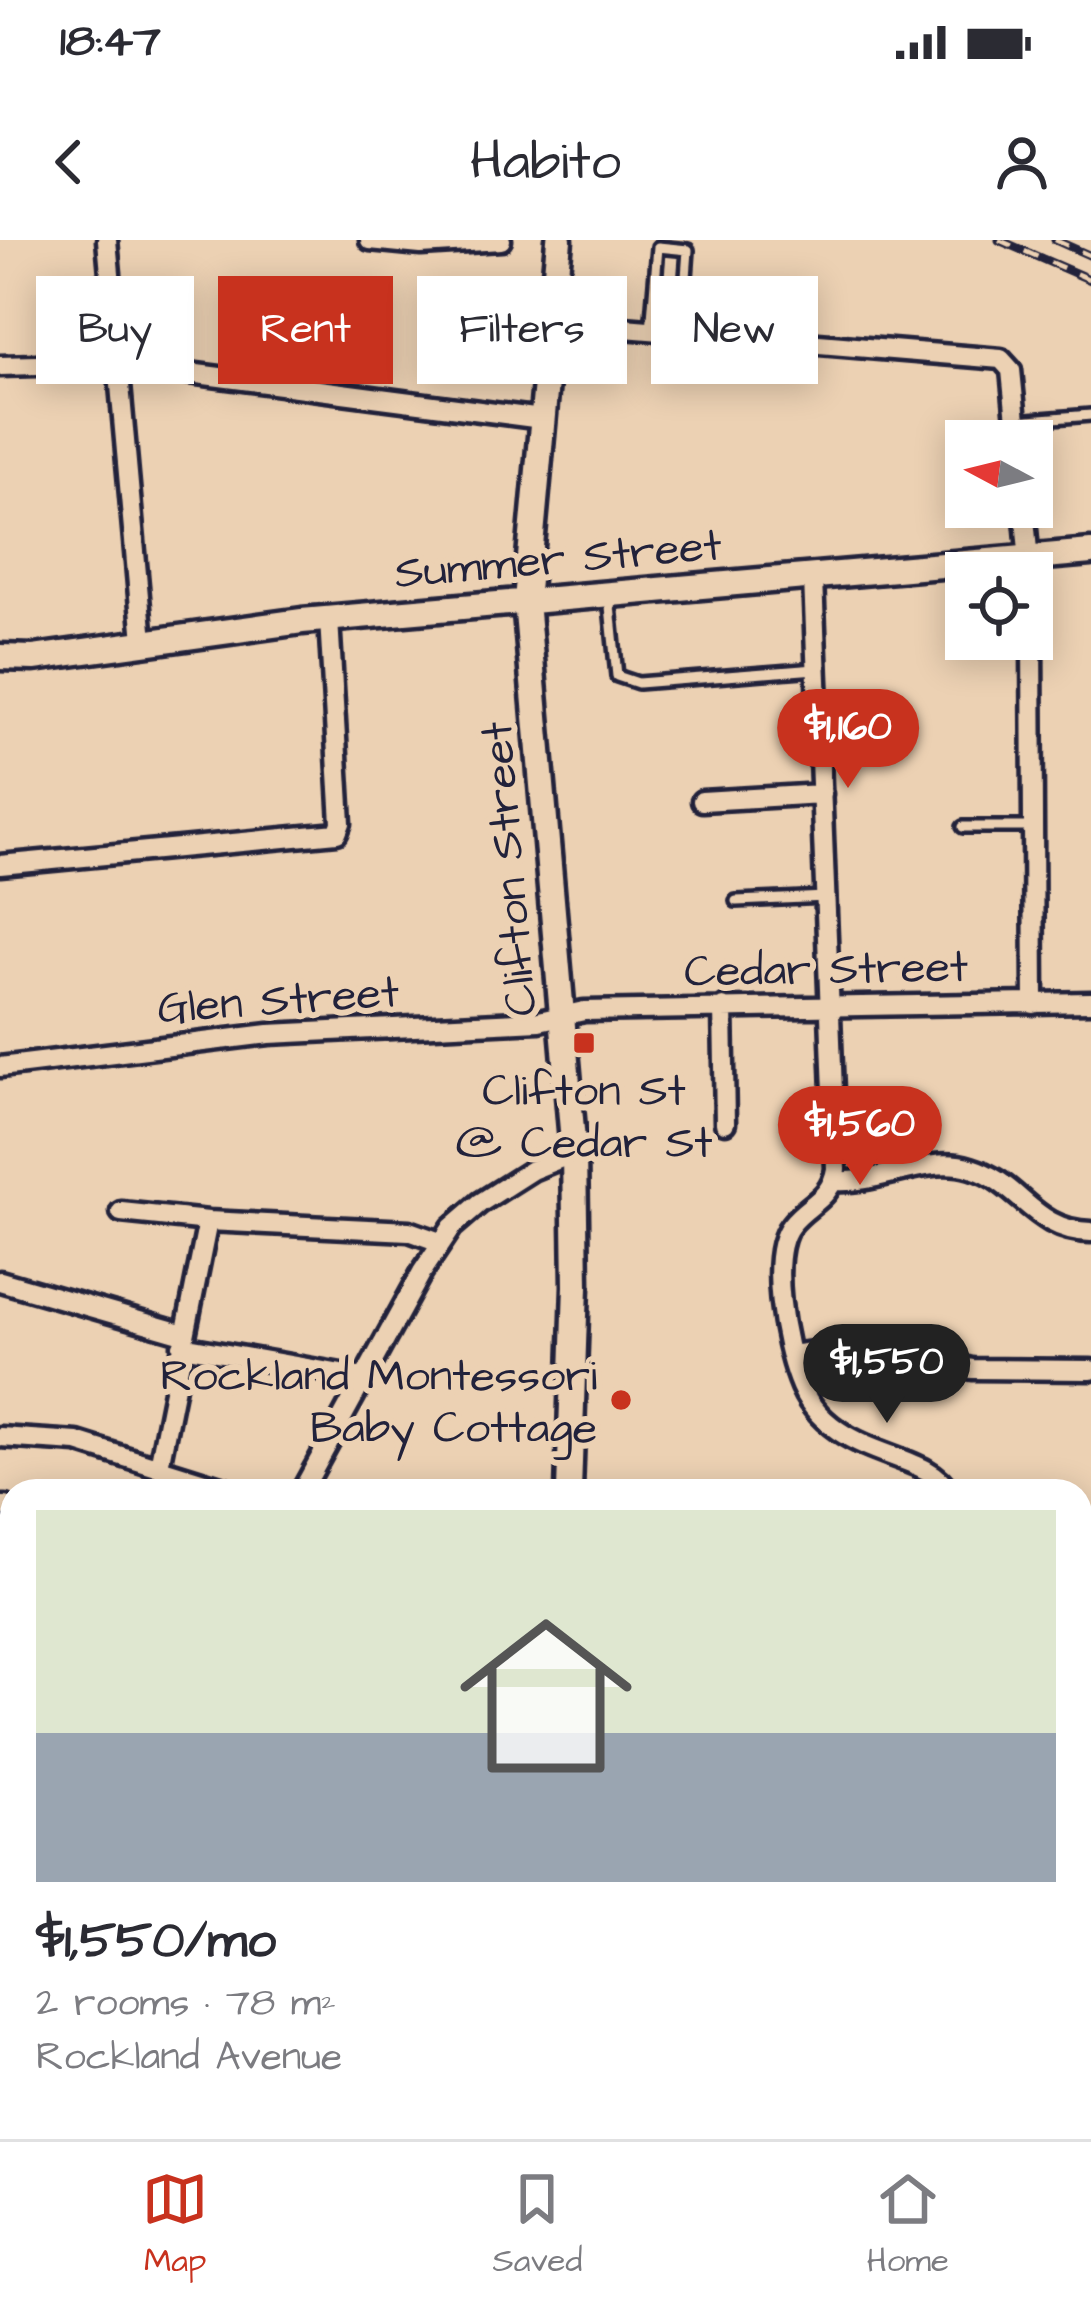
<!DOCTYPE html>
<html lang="en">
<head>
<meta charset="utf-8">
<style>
  :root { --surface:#fff; --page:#f2f2f3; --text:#2b2b33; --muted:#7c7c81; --line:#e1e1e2; --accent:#c8321e }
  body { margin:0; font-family:"Architects Daughter",sans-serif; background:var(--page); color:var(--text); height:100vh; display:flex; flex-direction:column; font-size:45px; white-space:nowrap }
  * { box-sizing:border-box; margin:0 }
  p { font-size:39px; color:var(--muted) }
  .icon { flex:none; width:66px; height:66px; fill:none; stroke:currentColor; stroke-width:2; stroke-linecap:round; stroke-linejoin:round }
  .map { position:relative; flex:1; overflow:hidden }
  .sheet { position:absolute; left:0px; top:1239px; width:1092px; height:660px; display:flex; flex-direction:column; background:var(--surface); border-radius:36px 36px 0 0; box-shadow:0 6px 30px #0003 }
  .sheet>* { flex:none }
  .hud { position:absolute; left:36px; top:36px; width:1020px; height:108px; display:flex; gap:24px }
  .needle { width:78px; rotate:277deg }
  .tools { position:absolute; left:945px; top:180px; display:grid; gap:24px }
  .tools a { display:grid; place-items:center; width:108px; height:108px; border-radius:0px; background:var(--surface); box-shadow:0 6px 30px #0003; font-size:60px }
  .price { position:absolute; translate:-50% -102px; padding:0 27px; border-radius:42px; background:var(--accent); color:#fff; font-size:39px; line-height:78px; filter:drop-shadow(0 3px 6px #0008) }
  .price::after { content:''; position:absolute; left:50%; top:72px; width:36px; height:27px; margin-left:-18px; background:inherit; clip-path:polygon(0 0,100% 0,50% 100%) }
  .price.active { background:#222; color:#fff }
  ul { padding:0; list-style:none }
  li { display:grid; align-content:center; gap:24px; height:636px; padding:0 36px }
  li+li { border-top:3px solid var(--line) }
  li span { display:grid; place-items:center; height:372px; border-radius:0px; color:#555 }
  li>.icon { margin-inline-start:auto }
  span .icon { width:216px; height:216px; fill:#fffc; stroke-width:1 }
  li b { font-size:51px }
  .pill { padding:0 42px; border-radius:0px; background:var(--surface); box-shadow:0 6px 30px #0003; font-size:42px; line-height:108px }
  .pill.active { background:var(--accent); color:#fff }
  .status { display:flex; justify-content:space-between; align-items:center; height:84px; padding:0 60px; background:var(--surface); direction:ltr }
  .status svg { height:33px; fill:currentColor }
  header { display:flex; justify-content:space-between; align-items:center; height:156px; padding:0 36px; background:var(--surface); font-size:54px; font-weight:600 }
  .tab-bar { display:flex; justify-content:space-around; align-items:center; height:168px; border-top:3px solid var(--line); background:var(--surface); font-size:33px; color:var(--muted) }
  .tab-bar a { display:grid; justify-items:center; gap:6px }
  .tab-bar .active { color:var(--accent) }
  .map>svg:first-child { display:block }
</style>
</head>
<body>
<div class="status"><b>18:47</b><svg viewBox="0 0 49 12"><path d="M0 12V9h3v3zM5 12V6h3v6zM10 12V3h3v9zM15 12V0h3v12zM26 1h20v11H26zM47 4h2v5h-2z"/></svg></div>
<header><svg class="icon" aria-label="back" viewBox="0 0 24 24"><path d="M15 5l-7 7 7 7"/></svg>Habito<svg class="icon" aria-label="person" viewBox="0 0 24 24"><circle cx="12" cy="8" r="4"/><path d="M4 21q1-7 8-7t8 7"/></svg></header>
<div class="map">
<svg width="1091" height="1899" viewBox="0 0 1091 1899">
  <rect width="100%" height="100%" fill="#ecd1b3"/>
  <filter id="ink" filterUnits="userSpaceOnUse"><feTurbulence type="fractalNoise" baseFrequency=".00833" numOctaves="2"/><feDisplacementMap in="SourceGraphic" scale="24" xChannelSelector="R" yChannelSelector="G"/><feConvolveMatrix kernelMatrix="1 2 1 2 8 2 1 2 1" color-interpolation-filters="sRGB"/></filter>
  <g filter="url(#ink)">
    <!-- green -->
    <path fill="#98dfac" stroke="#5d8074" stroke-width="3" d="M374,1887h386v12h-386z"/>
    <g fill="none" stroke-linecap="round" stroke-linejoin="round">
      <!-- service casing -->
      <g stroke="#22223b" stroke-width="18">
        <path id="service" d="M651,90l7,-83 30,3 -6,83
          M1016,181l75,-6
          M609,356l8,80 21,7 178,-14
          M963,587h70
          M736,661l90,-4"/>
      </g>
      <!-- minor casing -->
      <g stroke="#22223b" stroke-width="27">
        <path id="minor" d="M107,0l36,401
          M370,0l51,5 80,-5
          M551,82l450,37 10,11 7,71
          M0,126l112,-3 430,56
          M1024,267l6,66
          M813,338l23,591c-5,31 -28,34 -45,56 -24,30 -6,120 7,154 29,82 129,69 150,112
          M1032,395l2,369
          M702,561l120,-7
          M0,625l337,-32 4,-10 -12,-204
          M723,767l2,116
          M0,827l269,-33 270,-13 45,-10 507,-9
          M834,941c45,4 93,-27 137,-13 50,15 62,63 120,64
          M121,972l87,9 201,10 31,11
          M0,1041l184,53
          M182,1106l182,32
          M791,1115l79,-11 102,25 119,1
          M0,1197l77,5 156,49
          M159,1226l49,-245
          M302,1251l120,-219 30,-45 28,-24 52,-33 42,-17
          M0,1266h6
          M1080,1345h11
          M0,1422h12
          M38,1899v-12
          M359,1899v-12"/>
      </g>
      <!-- tertiary casing -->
      <g stroke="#22223b" stroke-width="33">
        <path id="tertiary" d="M559,0l-33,361 48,552 2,133 -7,205
          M0,417l34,1 268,-37 789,-69
          M1080,1569h11
          M0,1599l12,1
          M780,1899v-12"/>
      </g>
      <!-- secondary casing -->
      <g stroke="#22223b" stroke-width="36">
        <path id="secondary" d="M1080,1827h11
          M0,1871l12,-4"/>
      </g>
      <!-- service -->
      <use href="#service" stroke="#ecd1b3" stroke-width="9"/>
      <!-- minor -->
      <use href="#minor" stroke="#ecd1b3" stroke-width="18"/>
      <!-- tertiary -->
      <use href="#tertiary" stroke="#ecd1b3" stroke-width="24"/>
      <!-- secondary -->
      <use href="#secondary" stroke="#ecd1b3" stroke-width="27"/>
      <!-- rail casing -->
      <g stroke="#22223b" stroke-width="9">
        <path id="rail" d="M999,0l92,40
          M1055,0l36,16"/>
      </g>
      <!-- rail -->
      <use href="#rail" stroke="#ecd1b3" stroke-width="4.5" stroke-dasharray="14" stroke-linecap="butt"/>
    </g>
  </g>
  <!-- markers -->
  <g fill="#c8321e" stroke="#ecd1b3" stroke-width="4.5">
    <rect x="572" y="791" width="24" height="24" rx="6"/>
    <circle cx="621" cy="1160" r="12"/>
  </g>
  <g text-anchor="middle" stroke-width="12" stroke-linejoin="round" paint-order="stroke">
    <!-- street labels -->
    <g font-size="45" fill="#22223b" stroke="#ecd1b3">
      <text transform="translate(558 317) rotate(-5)" y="16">Summer Street</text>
      <text transform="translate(507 629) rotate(-95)" y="16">Clifton Street</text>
      <text transform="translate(826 727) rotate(-1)" y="16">Cedar Street</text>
      <text transform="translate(278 758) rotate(-4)" y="16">Glen Street</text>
    </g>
    <!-- poi labels -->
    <g font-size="45" fill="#22223b" stroke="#ecd1b3">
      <text x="584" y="865">Clifton St<tspan x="584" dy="52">@ Cedar St</tspan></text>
      <text x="597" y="1150" text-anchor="end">Rockland Montessori<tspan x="597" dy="52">Baby Cottage</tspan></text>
    </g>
  </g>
</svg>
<div class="tools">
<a><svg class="needle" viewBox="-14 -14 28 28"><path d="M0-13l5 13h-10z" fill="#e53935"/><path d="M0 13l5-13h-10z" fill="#7c7c81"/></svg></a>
<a><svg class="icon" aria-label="locate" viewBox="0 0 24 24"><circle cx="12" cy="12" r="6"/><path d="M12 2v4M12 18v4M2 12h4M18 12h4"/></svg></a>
</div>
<b class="price" style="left:848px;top:551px">$1,160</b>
<b class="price" style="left:860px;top:948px">$1,560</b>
<b class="price active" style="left:887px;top:1186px">$1,550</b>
<div class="hud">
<a class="pill">Buy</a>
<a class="pill active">Rent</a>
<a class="pill">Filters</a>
<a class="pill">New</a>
</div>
<section class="sheet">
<ul>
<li><span style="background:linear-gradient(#dfe7d0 60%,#9aa5b1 0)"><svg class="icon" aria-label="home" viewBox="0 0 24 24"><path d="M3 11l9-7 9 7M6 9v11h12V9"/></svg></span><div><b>$1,550/mo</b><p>2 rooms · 78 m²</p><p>Rockland Avenue</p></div></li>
</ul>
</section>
</div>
<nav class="tab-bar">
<a class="active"><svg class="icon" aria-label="map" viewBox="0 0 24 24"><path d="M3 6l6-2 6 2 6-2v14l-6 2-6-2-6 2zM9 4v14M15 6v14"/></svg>Map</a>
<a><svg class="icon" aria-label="saved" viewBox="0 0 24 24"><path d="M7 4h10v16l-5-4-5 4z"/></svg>Saved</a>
<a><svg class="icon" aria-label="home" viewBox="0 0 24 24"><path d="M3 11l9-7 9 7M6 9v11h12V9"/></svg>Home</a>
</nav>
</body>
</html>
